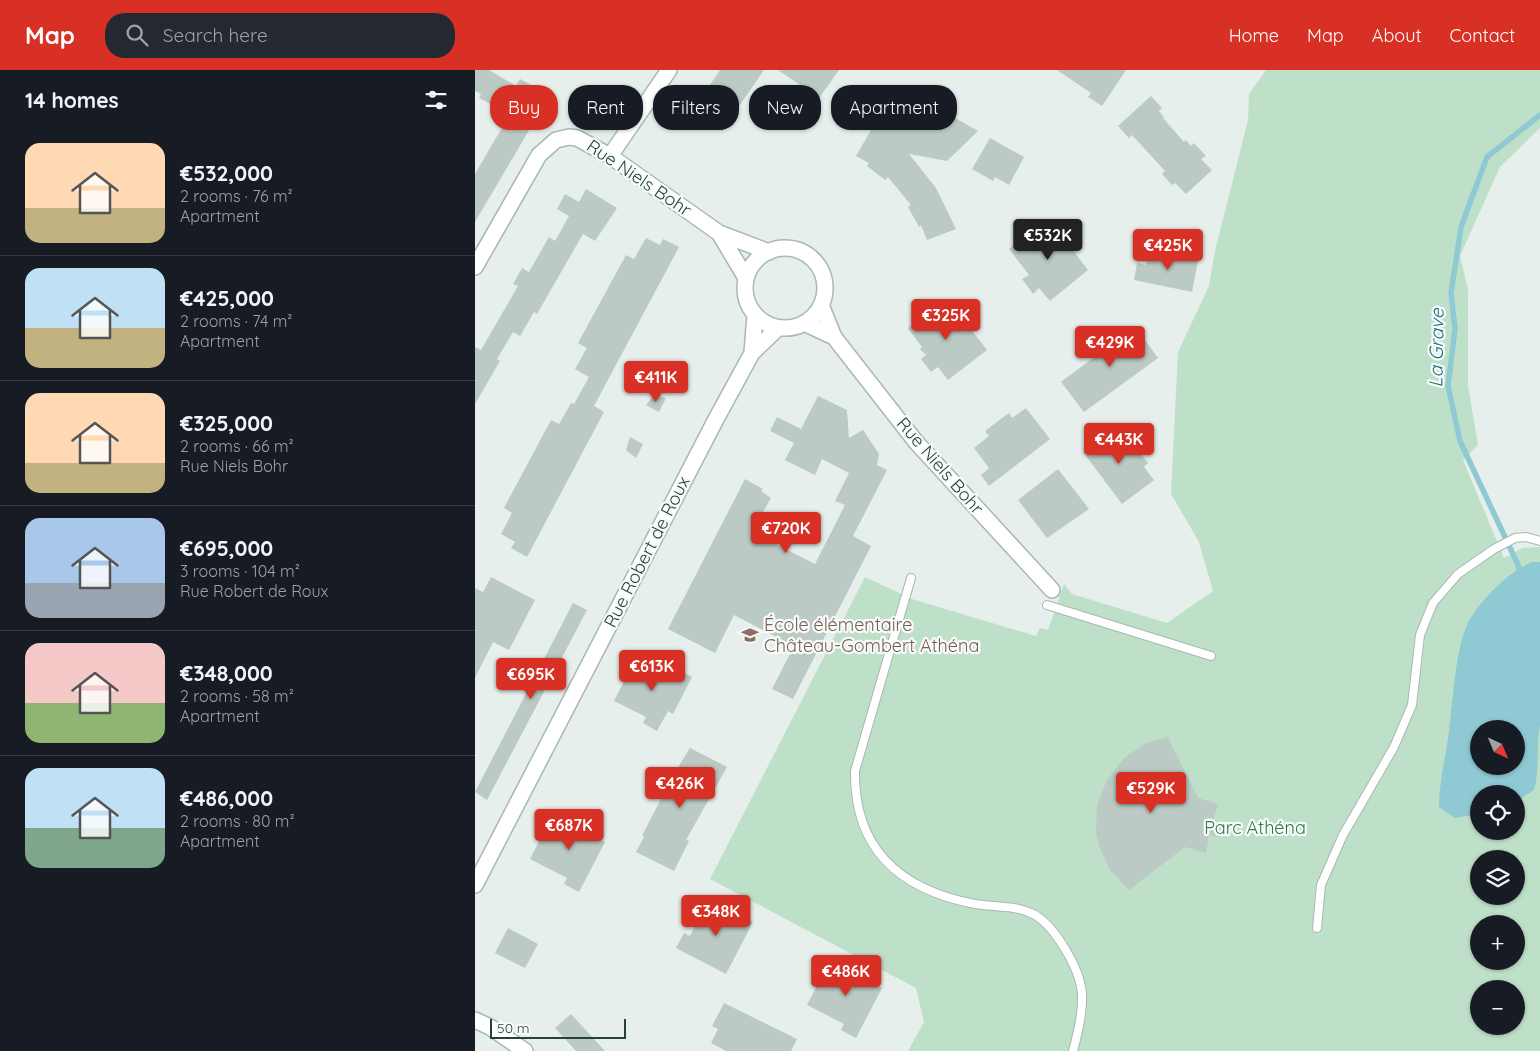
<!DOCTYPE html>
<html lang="en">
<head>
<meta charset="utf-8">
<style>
  :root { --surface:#171b24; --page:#242831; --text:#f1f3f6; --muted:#9ea1a6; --line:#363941; --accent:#d93025 }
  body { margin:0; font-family:Quicksand,sans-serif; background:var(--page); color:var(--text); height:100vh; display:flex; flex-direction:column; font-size:19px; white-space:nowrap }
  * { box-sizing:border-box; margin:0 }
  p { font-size:16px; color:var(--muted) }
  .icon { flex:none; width:28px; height:28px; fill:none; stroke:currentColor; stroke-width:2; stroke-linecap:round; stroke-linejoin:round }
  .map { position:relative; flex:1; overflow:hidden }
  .details { display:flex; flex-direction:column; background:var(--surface); width:475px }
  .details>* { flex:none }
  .guide { position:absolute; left:15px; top:15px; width:475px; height:45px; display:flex; gap:10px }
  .needle { width:32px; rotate:136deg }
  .controls { position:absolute; left:995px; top:650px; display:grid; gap:10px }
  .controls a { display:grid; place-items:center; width:55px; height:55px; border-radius:50%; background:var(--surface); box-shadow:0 1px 4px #0004; font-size:25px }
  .scale { position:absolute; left:15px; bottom:12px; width:136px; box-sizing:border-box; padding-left:5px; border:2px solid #24423a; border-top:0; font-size:14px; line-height:18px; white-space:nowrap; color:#24423a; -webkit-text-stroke:4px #f7fbf9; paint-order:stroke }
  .price { position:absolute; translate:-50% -42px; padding:0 11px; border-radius:5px; background:var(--accent); color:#fff; font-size:16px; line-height:32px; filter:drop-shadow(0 1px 2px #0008) }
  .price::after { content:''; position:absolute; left:50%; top:30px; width:15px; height:11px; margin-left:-8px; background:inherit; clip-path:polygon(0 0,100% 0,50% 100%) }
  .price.current { background:#222; color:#fff }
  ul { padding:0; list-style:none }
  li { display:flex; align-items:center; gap:15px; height:125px; padding:0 25px }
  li+li { border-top:1px solid var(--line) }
  li span { display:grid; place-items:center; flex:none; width:140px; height:100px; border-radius:15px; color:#555 }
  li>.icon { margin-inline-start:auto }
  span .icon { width:60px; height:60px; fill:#fffc; stroke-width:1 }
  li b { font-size:21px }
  h2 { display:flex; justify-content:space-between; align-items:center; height:60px; padding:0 25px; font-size:21px }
  .tag { padding:0 18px; border-radius:20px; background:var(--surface); box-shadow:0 1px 4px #0004; font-size:18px; line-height:45px }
  .tag.current { background:var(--accent); color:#fff }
  header { display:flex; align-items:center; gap:30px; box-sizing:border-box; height:70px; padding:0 25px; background:var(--accent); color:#fff }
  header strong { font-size:24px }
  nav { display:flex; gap:28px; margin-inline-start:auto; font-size:18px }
  .search { width:350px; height:45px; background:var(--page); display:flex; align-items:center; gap:12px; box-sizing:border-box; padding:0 18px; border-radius:20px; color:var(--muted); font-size:19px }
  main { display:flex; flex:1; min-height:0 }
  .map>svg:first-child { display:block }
</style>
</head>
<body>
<header>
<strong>Map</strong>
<div class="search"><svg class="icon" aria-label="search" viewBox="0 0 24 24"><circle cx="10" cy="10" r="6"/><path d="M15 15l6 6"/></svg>Search here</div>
<nav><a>Home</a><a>Map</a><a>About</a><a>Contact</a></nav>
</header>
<main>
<section class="details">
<h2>14 homes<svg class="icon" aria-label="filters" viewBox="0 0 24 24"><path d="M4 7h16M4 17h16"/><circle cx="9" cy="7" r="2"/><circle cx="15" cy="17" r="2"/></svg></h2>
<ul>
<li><span style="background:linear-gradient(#ffd9b3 65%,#c2b280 0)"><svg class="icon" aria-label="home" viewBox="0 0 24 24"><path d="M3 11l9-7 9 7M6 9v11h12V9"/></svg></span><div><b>€532,000</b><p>2 rooms · 76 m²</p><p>Apartment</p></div></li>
<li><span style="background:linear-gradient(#bfe0f5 60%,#c2b280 0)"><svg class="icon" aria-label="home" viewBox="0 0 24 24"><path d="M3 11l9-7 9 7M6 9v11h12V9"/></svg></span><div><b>€425,000</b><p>2 rooms · 74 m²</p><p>Apartment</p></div></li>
<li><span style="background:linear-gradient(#ffd9b3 70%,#c2b280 0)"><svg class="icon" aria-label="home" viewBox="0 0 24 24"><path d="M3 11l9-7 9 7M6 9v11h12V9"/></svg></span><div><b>€325,000</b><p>2 rooms · 66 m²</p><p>Rue Niels Bohr</p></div></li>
<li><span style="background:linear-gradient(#a9c7e8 65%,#9aa5b1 0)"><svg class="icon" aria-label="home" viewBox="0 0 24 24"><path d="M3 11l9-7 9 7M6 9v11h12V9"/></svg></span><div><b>€695,000</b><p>3 rooms · 104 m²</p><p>Rue Robert de Roux</p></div></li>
<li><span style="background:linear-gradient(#f6c9c9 60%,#8fb573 0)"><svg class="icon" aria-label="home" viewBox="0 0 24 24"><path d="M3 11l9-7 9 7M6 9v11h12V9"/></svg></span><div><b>€348,000</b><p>2 rooms · 58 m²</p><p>Apartment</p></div></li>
<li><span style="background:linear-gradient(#bfe0f5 60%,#7fa58c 0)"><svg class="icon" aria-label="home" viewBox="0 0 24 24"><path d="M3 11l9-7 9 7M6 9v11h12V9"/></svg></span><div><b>€486,000</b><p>2 rooms · 80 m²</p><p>Apartment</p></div></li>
</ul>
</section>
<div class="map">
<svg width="1065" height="981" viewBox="0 0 1065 981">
  <rect width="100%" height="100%" fill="#e6efeb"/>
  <!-- green -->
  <path fill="#bfe0c8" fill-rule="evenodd" d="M791,0h274v58l-40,39 -40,89 8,33v97l10,59 -15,15 41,98 19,-10 17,-1v504h-632l16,-29 -8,-34 -206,-109 155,-302 47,22 124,37 4,-8 8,2 16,-46 8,10 95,29 46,-32 -14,-49 -28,-48 7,-142 31,-66 6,-35 33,-131 1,-26zM1004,659h37v37h-37zM1004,724h37v37h-37zM1004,789h37v37h-37zM1004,854h37v37h-37zM1004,919h37v37h-37z"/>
  <!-- water -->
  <path fill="#8ec9d4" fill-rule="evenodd" d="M1057,492h8v163c-4,22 0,44 -6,65l-18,12v-8h-37v20l-24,4 -16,-11c0,-26 7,-51 10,-76 4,-30 6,-79 18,-106 11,-23 42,-54 65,-63zM1004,659h37v37h-37z"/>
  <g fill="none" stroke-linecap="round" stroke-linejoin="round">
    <!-- stream -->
    <path stroke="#8ec9d4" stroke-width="5.5" d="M1044,503v-6l-59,-126 -12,-55 7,-57 -4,-36 10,-66 26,-70 53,-42"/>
  </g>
  <!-- building -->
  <path fill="#bbcac4" d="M0,0h14l27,16 4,-7 17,9 -6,10 18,11 -8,14 -6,-3 -60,102v-48l35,-60 -31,-16 2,-4 -6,-3z
    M245,0h44l-42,61 -29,-21z
    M303,0h61l-20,28z
    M582,0h69l-24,36 -14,-9 3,-4z
    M422,15l81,46 -31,30 -38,-7 27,34 20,41 -29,11 -6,-15 -2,2 -11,-20 3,-2 -23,-28 -3,3 -18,-14 2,-3 -13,-7z
    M676,26l11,12 -3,3 5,6 -1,1 21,24 2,-2 5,6 3,-3 12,13 -5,3 11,11 -26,24 -11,-11 -3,2 -10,-11 3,-3 -33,-36 -3,3 -11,-12z
    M515,68l34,19 -15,28 -14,-8 -2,4 -21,-12z
    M111,119l31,19 -22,33 -12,-7 -46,80 -3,-2 -14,24 -7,-4 -16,27 3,2 -25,43v-57l6,3 37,-64 -5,-2 9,-16 7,4 20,-35 6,4 14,-25 -12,-7 8,-15 14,8z
    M569,152l9,10 4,-3 31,41 -38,31 -11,-13 -6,6 -11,-15 7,-4 -20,-26z
    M171,168l14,7 3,-6 16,8 -85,159 10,6 -77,145 -16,-9 4,-6 -14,-8 11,-21 -8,-5 47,-88 8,4 12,-21 3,1 15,-27 -14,-8 12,-21 -9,-5 48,-88 8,4z
    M674,180l49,10 -6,32 -58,-12 3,-17 9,2z
    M468,231l8,10 4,-2 32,41 -39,30 -10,-13 -7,5 -10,-13 5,-4 -6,-6 2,-2 -14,-19z
    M660,256l23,32 -74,54 -23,-30 36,-27 -4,-4 24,-19 4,5z
    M179,325l12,3 -7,14 -13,-7z
    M343,326l29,14 2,28 14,-8 16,24 -2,11 10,5 -34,66 18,10 -78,153 -21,-10 22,-43 -60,-31 -19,38 -47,-24 77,-150 18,10 -2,2 10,7 -19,34 63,32 30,-59 -10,-4 14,-28 -27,-14 -7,16 -30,-15 9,-17 -24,-12 7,-14 24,12z
    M551,338l24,31 -61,47 -8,-11 8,-7 -15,-20 15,-12 -4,-5 24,-18 3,5z
    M639,358l12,15 4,-3 18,23 -4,4 10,13 -32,24 -39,-52z
    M155,367l13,7 -7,14 -10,-8z
    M583,399l31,40 -42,29 -29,-38z
    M16,507l44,23 -26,50 -16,-8 -18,36v-90l8,4z
    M98,533l14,7 -100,190 -12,-8z
    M162,586l37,19 3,-6 15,8 -19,37 -5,-3 -11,20 -14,-8 3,-6 -32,-16z
    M693,667l30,61 20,6 -5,17 11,3 -4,14 -11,-3 -3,18 -21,-6 -56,43 -19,-20 -11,-24 -3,-14 1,-27 10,-25 17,-22 22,-15z
    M215,678l37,19 -41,73 3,1 -15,30 -38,-19 8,-15 -2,-1 30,-59z
    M78,744l32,17 3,-6 15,8 -3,6 5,3 -26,50 -15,-8 3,-6 -37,-19z
    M234,829l44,23 -27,52 -50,-26 8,-15 6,3z
    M33,858l30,16 -13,24 -30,-15z
    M355,891l32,16 3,-6 15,8 -3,6 5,3 -26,50 -15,-8 3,-6 -37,-19z
    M249,933l73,36 -6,12h-65l-15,-8 7,-14 -6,-3z
    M96,944l34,37h-29l-21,-23z"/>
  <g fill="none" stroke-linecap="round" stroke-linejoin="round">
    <!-- service casing -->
    <g stroke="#a8b8b2" stroke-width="10">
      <path id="service" d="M436,508l-56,193c-1,79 46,119 120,133 18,3 38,1 56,9 23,10 50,57 51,82 1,18 -4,38 -9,56
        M572,535l164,51
        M842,858l4,-43 22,-50 51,-88 18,-42 8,-70 13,-32 25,-29 36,-25 21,-11 11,-1 14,4"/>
    </g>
    <!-- minor casing -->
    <g stroke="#a8b8b2" stroke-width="18">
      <path id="minor" d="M135,86l59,-86
        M244,163l27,45
        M270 218a40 40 0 1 1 80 0a40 40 0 1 1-80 0Z
        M0,197l64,-112 17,-15 13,-3 8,1 33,18 109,77 50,19
        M346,235l13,32 82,105 136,148
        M329,253l30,14
        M277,283l3,-38
        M0,815l240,-464 37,-68 26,-25
        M0,950l15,7 35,24"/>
    </g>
    <!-- service -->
    <use href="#service" stroke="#fff" stroke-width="8"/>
    <!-- minor -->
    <use href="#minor" stroke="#fff" stroke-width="15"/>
  </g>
  <!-- icons -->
  <defs>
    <g id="school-bare" transform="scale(1.35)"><path d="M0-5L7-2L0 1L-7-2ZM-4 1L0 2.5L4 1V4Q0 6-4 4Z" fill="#8d6e63" stroke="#f7fbf9" stroke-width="2.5" paint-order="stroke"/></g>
  </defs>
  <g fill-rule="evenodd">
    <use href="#school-bare" x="275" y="565"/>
  </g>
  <g text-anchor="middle" stroke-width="4.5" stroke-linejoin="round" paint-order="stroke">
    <!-- street labels -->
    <g font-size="18" fill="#24423a" stroke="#f7fbf9">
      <text transform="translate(164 108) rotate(34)" y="6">Rue Niels Bohr</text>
      <text transform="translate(465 396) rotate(49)" y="6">Rue Niels Bohr</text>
      <text transform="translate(172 482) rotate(-63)" y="6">Rue Robert de Roux</text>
    </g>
    <!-- education labels -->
    <g font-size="18" fill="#785e54" stroke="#f7fbf9" text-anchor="start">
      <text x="289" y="561">École élémentaire<tspan x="289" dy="21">Château-Gombert Athéna</tspan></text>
    </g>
    <!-- park labels -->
    <g font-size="18" fill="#2d7a4b" stroke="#f7fbf9">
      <text x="780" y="764">Parc Athéna</text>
    </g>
    <!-- water labels -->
    <g font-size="19" font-style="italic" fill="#1c6f80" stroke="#f7fbf9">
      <text transform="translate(961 278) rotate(-89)" y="7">La Grave</text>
    </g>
  </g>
</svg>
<div class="controls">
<a><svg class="needle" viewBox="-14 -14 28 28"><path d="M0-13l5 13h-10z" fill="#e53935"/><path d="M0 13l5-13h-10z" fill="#9ea1a6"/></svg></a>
<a><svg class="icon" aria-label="locate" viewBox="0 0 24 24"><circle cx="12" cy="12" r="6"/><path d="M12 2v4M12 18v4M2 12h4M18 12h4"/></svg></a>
<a><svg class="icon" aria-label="layers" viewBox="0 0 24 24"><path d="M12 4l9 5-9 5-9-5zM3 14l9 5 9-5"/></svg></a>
<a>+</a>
<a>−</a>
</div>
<div class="scale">50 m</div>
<b class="price current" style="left:573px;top:191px">€532K</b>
<b class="price" style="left:693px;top:201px">€425K</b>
<b class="price" style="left:471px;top:271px">€325K</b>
<b class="price" style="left:635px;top:298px">€429K</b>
<b class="price" style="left:181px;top:333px">€411K</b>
<b class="price" style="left:644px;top:395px">€443K</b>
<b class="price" style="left:311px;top:484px">€720K</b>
<b class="price" style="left:177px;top:622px">€613K</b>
<b class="price" style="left:56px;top:630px">€695K</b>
<b class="price" style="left:205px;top:739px">€426K</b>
<b class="price" style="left:676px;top:744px">€529K</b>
<b class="price" style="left:94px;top:781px">€687K</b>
<b class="price" style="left:241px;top:867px">€348K</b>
<b class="price" style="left:371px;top:927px">€486K</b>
<div class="guide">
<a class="tag current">Buy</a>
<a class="tag">Rent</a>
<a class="tag">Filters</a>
<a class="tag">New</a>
<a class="tag">Apartment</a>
</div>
</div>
</main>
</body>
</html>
